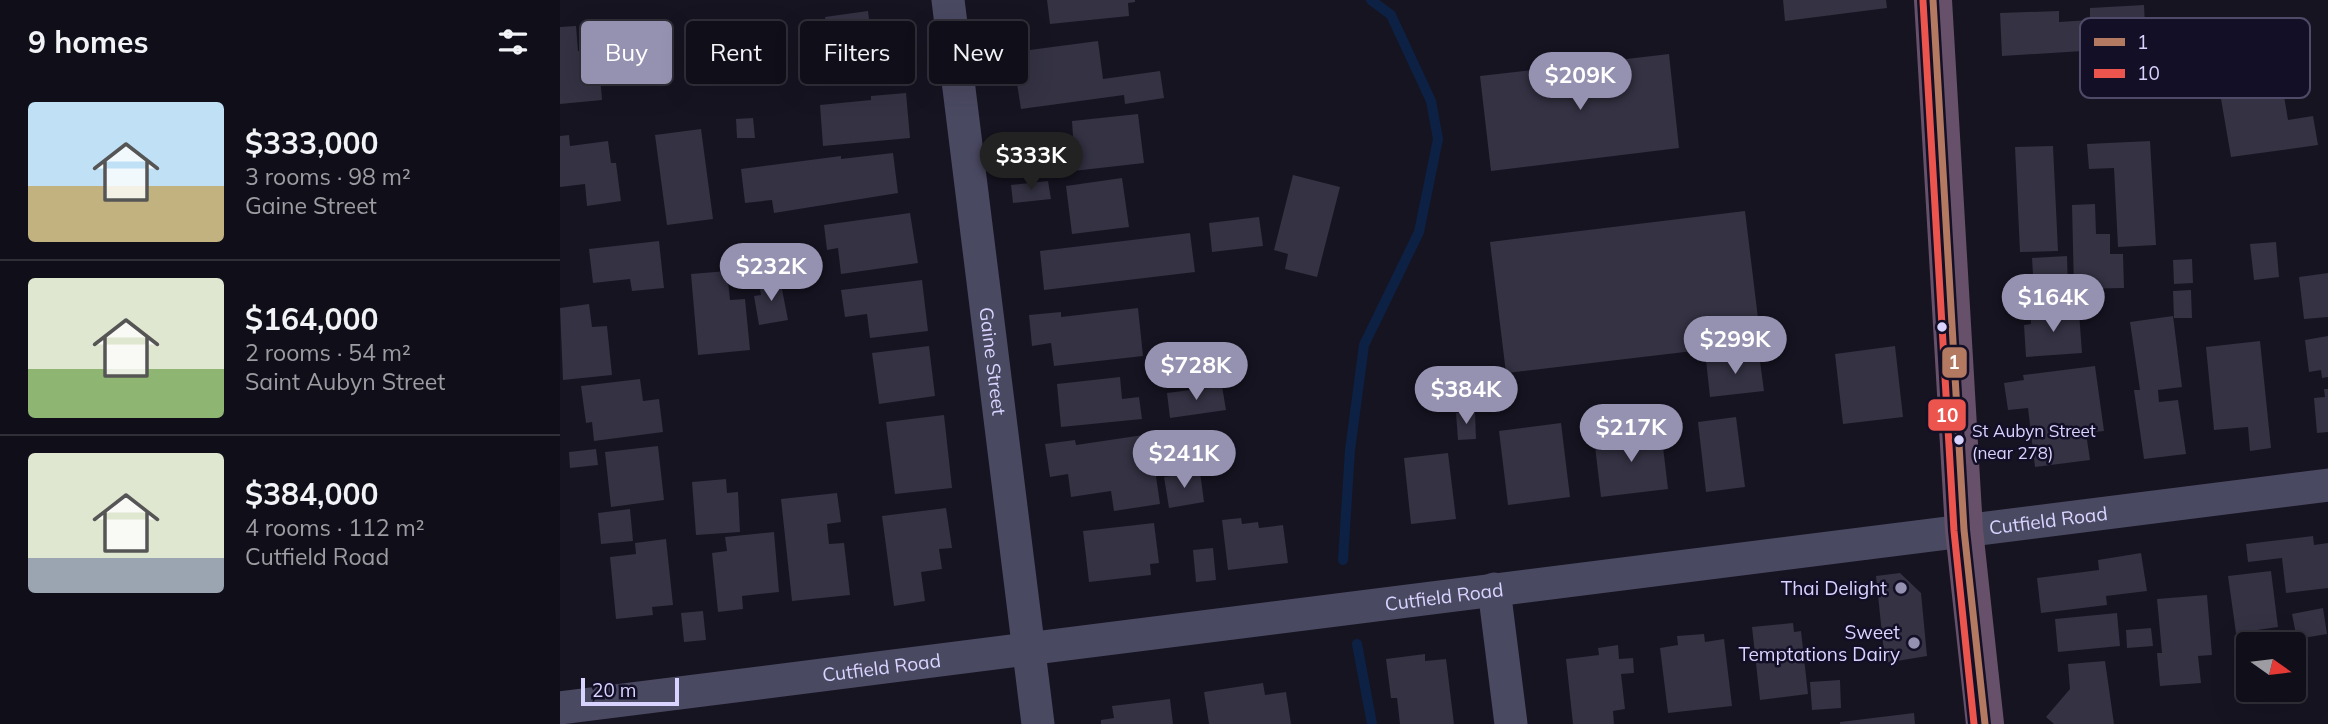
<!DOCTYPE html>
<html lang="en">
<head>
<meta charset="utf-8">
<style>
  :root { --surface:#100f19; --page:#1e1d26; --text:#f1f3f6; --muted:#9c9ca2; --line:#302f38; --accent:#9591b1 }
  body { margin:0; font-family:Mulish,sans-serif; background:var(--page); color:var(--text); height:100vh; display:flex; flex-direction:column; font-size:26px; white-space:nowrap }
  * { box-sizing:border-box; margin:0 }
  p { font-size:23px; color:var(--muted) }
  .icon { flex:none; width:38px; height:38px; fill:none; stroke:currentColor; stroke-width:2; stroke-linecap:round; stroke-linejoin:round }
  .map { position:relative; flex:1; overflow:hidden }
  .side { display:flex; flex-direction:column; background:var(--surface); width:560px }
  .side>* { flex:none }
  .banner { position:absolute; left:21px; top:21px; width:665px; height:63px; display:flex; gap:14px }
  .needle { width:46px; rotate:104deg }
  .controls { position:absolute; left:1676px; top:632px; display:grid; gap:14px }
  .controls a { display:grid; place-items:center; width:70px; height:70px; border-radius:7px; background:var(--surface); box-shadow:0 7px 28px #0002,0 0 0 2px var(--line); font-size:35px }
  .scale { position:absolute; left:21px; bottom:18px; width:98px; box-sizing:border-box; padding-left:7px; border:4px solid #d9d4ff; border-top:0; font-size:19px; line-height:24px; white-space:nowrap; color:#d9d4ff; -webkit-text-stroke:5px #130f26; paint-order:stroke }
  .price { position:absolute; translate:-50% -60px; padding:0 16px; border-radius:24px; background:var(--accent); color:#fff; font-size:23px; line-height:46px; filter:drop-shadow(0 2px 4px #0008) }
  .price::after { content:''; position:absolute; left:50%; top:42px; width:21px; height:16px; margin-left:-10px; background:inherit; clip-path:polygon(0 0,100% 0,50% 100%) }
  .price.active { background:#222; color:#fff }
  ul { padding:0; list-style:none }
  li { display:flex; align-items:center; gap:21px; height:175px; padding:0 28px }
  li+li { border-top:2px solid var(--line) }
  li span { display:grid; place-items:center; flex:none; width:196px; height:140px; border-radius:7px; color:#555 }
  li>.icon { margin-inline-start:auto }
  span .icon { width:84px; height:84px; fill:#fffc; stroke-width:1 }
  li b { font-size:30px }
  h2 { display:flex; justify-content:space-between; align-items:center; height:84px; padding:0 28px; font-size:30px }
  .pill { padding:0 24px; border-radius:7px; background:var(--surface); box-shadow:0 7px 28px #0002,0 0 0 2px var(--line); font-size:24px; line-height:63px }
  .pill.active { background:var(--accent); color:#fff }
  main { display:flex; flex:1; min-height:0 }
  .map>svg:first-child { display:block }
</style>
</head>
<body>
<main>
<section class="side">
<h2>9 homes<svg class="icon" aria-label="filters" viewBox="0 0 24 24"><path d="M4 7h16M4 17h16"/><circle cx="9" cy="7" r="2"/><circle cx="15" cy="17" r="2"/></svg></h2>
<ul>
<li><span style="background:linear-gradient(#bfe0f5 60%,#c2b280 0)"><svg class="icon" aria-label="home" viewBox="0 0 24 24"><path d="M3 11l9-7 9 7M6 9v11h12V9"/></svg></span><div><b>$333,000</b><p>3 rooms · 98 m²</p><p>Gaine Street</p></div></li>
<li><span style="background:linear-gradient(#dfe7d0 65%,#8fb573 0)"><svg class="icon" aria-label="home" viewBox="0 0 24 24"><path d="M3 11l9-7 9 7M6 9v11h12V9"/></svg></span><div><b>$164,000</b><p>2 rooms · 54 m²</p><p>Saint Aubyn Street</p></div></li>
<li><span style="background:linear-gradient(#dfe7d0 75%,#9aa5b1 0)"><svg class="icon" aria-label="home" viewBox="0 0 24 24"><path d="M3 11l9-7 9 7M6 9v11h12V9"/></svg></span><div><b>$384,000</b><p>4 rooms · 112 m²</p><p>Cutfield Road</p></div></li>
</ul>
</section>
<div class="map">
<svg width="1768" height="724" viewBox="0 0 1768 724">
  <rect width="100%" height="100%" fill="#161421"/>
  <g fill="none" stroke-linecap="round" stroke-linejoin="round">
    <!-- stream -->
    <path stroke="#0d2144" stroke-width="10" d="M783,560l7,-110 14,-105 55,-113 19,-93 -7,-38 -40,-86 -20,-15
      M797,644l15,80"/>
  </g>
  <!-- building -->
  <path fill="#343243" d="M487,0h88v2l-7,1 1,13 -79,8z
    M1223,0h103l1,8 -102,13z
    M1584,5l2,42 -144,9 -2,-43 59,-2v11l31,-2v-12z
    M308,11l7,55 -60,8 -5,-36 18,-3 -3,-18z
    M16,26l2,25 20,-1 4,50 -42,4v-77z
    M538,41l5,38 57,-8 4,27 -39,6 -1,-9 -103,14 -5,-32 9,-2 -3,-24z
    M1109,54l10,94 -188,23 -11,-95z
    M1697,73l3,15 22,-4 6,36 25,-4 5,29 -87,12 -10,-58 18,-2 -4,-21z
    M346,93l4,45 -87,8 -3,-41 51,-5v-4z
    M578,114l6,49 -115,13 -4,-34 48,-6 -1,-15z
    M193,118l2,20h-18l-1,-19z
    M141,129l12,90 -46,6 -12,-90z
    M9,135l1,11 38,-5 3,22h5l5,38 -34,5 -2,-22 -25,3v-51z
    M1590,141l6,104 -38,2 -4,-79 -25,1 -2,-25z
    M1493,146l5,105 -38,1 -5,-105z
    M333,153l5,40 -124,20 -2,-13 -27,3 -4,-34 100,-13v3z
    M733,175l47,12 -23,90 -32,-8 3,-15 -14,-4z
    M562,178l7,49 -57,7 -6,-48z
    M488,181l3,18 -38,4 -2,-18z
    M1535,204l1,30h14v20h13l1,34 -50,1 -2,-84z
    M1185,211l16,132 -255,30 -16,-131z
    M350,213l8,50 -77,11 -3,-26 -11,2 -3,-25z
    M699,217l4,29 -51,6 -3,-29z
    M630,233l5,39 -151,18 -4,-39z
    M99,241l5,47 -32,3 -2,-12 -37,4 -4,-34z
    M1716,242l3,35 -25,3 -4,-36z
    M1507,256l1,33 -34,2 -2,-33z
    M1632,259l1,24 -19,1 -1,-24z
    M167,271l3,29 15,-1 5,51 -52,5 -7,-81z
    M1768,273v44l-24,2 -5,-42z
    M220,279l8,41 -29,5 -5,-29 7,-1 -2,-12z
    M362,280l6,51 -58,7 -3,-24 -22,3 -4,-27z
    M1631,290l1,28h-18l-1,-27z
    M29,304l3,23 15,-1 5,49 -49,5 -3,-72z
    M1486,306l1,8 32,-2 3,41 -56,4 -2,-32 7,-1 -1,-16z
    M578,308l5,48 -89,10 -3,-23 -19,3 -3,-31 32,-3v5z
    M1613,316l9,71 -24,3 1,12 19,-2 8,54 -42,5 -10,-69h6l-10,-68z
    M1768,336v41l-6,1 -1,-8 -12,2 -4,-32z
    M1700,341l11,107 -21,3 -2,-24 -34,3 -8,-83z
    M369,346l6,50 -56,8 -7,-51z
    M1335,346l8,71 -60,7 -8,-70z
    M1199,354l5,37 -54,6 -4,-37z
    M1535,366l9,65 -18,2 4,27 -55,7 -7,-59 -20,2 -4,-27 20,-3 -1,-5z
    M560,377l2,22 17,-2 3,22 -81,8 -4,-43z
    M80,379l3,22 16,-2 4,33 -69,9 -2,-19 -6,1 -5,-37z
    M662,386l4,24 -56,8 -3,-25z
    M1764,389h4v43l-11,1 -3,-35 11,-1z
    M915,412l1,27 -18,1 -2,-27z
    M384,415l8,73 -57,6 -9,-72z
    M1176,417l9,70 -39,5 -8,-70z
    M1001,423l9,74 -62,8 -9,-74z
    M1101,430l7,59 -67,8 -7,-59z
    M590,434l10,70 -46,7 -3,-20 -40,6 -3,-23 -18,3 -5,-33 30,-4 1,5z
    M98,446l6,54 -53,7 -6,-55z
    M36,449l2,16 -28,3 -1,-16z
    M888,453l8,66 -45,5 -7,-66z
    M640,472l4,30 -35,6 -5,-31z
    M166,479l1,14 11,-1 2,40 -44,3 -4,-53z
    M277,493l4,29 -14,2 2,20 15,-1 6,52 -58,6 -11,-102z
    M386,508l6,40 -13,1 3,20 -21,3 4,29 -31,5 -12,-90z
    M70,509l3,32 -32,3 -3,-31z
    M681,518l1,6 16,-2 1,6 24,-3 5,38 -60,7 -6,-50z
    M594,523l5,40 -9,1 1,11 -62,7 -6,-51z
    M214,532l5,60 -37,4 1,13 -25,3 -6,-59 15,-2 -2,-14z
    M1753,536l1,9 14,-2v45l-42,5 -4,-35 -34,4 -2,-18z
    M106,539l7,66 -21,2 1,8 -37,4 -6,-62 26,-3 -1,-11z
    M653,548l3,32 -20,2 -3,-32z
    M1581,553l6,38 -41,5 1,9 -66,8 -4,-35 62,-8 -1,-10z
    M1711,571l7,56 -42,6 -8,-57z
    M1340,573l21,20 6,63 -42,7 -9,-87z
    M1647,595l5,60 -14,1 3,27 -41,3 -3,-33h5l-5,-54z
    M1763,608l4,26 -30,5 -5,-25z
    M143,611l3,29 -22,2 -3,-29z
    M1557,613l3,33 -62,6 -3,-33z
    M1233,623l1,9 7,-1 7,63 -48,6 -8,-73z
    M1591,628l2,18 -26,2 -1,-18z
    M1144,634l1,8 19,-3 8,67 -64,7 -8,-65 18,-3 -1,-9z
    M1058,645l1,14 14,-1 1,15 -13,1 4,35 -12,2 1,13h-41l-7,-65 33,-4 -1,-7z
    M1689,650v29l-6,1 -4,-29z
    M865,654v7l21,-2 8,65h-54l-3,-26h-6l-5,-39z
    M1545,661l9,63h-60l-8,-7 24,-28 -2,-25z
    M1280,680l1,28 -29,2 -2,-28z
    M703,683l2,12 21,-3 5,32h-82l-5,-32z
    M610,699l3,25h-72v-4l13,-2 -2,-12z
    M1354,713l1,11h-75v-2z"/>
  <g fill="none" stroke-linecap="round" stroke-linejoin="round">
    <!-- street -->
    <g stroke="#4a4962" stroke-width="33">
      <path id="s1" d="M388,0l90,724"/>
      <path d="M934,589l17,135"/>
      <path id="s2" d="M0,708l1768,-223"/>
    </g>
    <!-- highway -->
    <path stroke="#67516a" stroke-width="38" d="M1373,0l31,530 21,194"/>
    <!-- bus-1 casing -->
    <g stroke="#130f26" stroke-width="12">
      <path id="bus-1" d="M1373,0l31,530 21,194"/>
    </g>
    <!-- bus-2 casing -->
    <g stroke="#130f26" stroke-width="12">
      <path id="bus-2" d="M1363,1l31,530 20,193"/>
    </g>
    <!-- bus-1 -->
    <use href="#bus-1" stroke="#b37961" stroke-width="7"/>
    <!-- bus-2 -->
    <use href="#bus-2" stroke="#ec554d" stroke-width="7"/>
  </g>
  <!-- markers -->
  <g fill="#d9d4ff" stroke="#130f26" stroke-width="2.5">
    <circle cx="1382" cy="327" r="6"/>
    <circle cx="1399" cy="440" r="6"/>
  </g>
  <g fill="#9591b1" stroke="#130f26" stroke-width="2.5">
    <circle cx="1341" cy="588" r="7"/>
    <circle cx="1354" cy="643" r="7"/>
  </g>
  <g text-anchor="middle" stroke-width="5" stroke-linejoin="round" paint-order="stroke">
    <!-- bus labels -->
    <g font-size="17" fill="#d9d4ff" stroke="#130f26" text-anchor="start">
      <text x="1412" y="437">St Aubyn Street<tspan x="1412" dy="22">(near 278)</tspan></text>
    </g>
    <!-- street labels -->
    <g font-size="19" fill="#d9d4ff" stroke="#130f26">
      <text dy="7" stroke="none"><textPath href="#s1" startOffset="364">Gaine Street</textPath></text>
      <text dy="7" stroke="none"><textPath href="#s2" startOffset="1500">Cutfield Road</textPath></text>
      <text dy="7" stroke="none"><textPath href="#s2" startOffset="891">Cutfield Road</textPath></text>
      <text dy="7" stroke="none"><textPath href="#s2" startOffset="324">Cutfield Road</textPath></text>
    </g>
    <!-- poi labels -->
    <g font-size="19" fill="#d9d4ff" stroke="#130f26" text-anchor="end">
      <text x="1327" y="595">Thai Delight</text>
      <text x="1340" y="639">Sweet<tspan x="1340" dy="22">Temptations Dairy</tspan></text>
    </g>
  </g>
  <!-- legend -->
  <rect x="1520" y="18" width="230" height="80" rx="10" fill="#130f26" stroke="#4e4a67" stroke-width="2"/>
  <rect x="1534" y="38" width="31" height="8" fill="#b37961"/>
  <rect x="1534" y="69" width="31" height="9" fill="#ec554d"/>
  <g font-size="19" fill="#d9d4ff">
    <text x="1577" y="49">1</text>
    <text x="1577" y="80">10</text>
  </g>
  <g stroke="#130f26" stroke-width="2.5">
    <rect x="1381" y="346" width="27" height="33" rx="7" fill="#b37961"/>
    <rect x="1367" y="398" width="40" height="34" rx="7" fill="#ec554d"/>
  </g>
  <g font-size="19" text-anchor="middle" font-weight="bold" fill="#fff">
    <text x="1394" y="369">1</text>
    <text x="1387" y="422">10</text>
  </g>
</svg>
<div class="controls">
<a><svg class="needle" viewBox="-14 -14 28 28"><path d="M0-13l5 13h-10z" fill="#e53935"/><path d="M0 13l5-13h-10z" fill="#9c9ca2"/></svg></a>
</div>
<div class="scale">20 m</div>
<b class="price" style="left:1020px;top:112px">$209K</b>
<b class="price active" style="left:471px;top:192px">$333K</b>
<b class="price" style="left:211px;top:303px">$232K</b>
<b class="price" style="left:1493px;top:334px">$164K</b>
<b class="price" style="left:1175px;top:376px">$299K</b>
<b class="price" style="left:636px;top:402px">$728K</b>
<b class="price" style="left:906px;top:426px">$384K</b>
<b class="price" style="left:1071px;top:464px">$217K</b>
<b class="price" style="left:624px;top:490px">$241K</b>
<div class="banner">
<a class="pill active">Buy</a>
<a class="pill">Rent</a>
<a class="pill">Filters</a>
<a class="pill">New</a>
</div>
</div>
</main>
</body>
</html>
